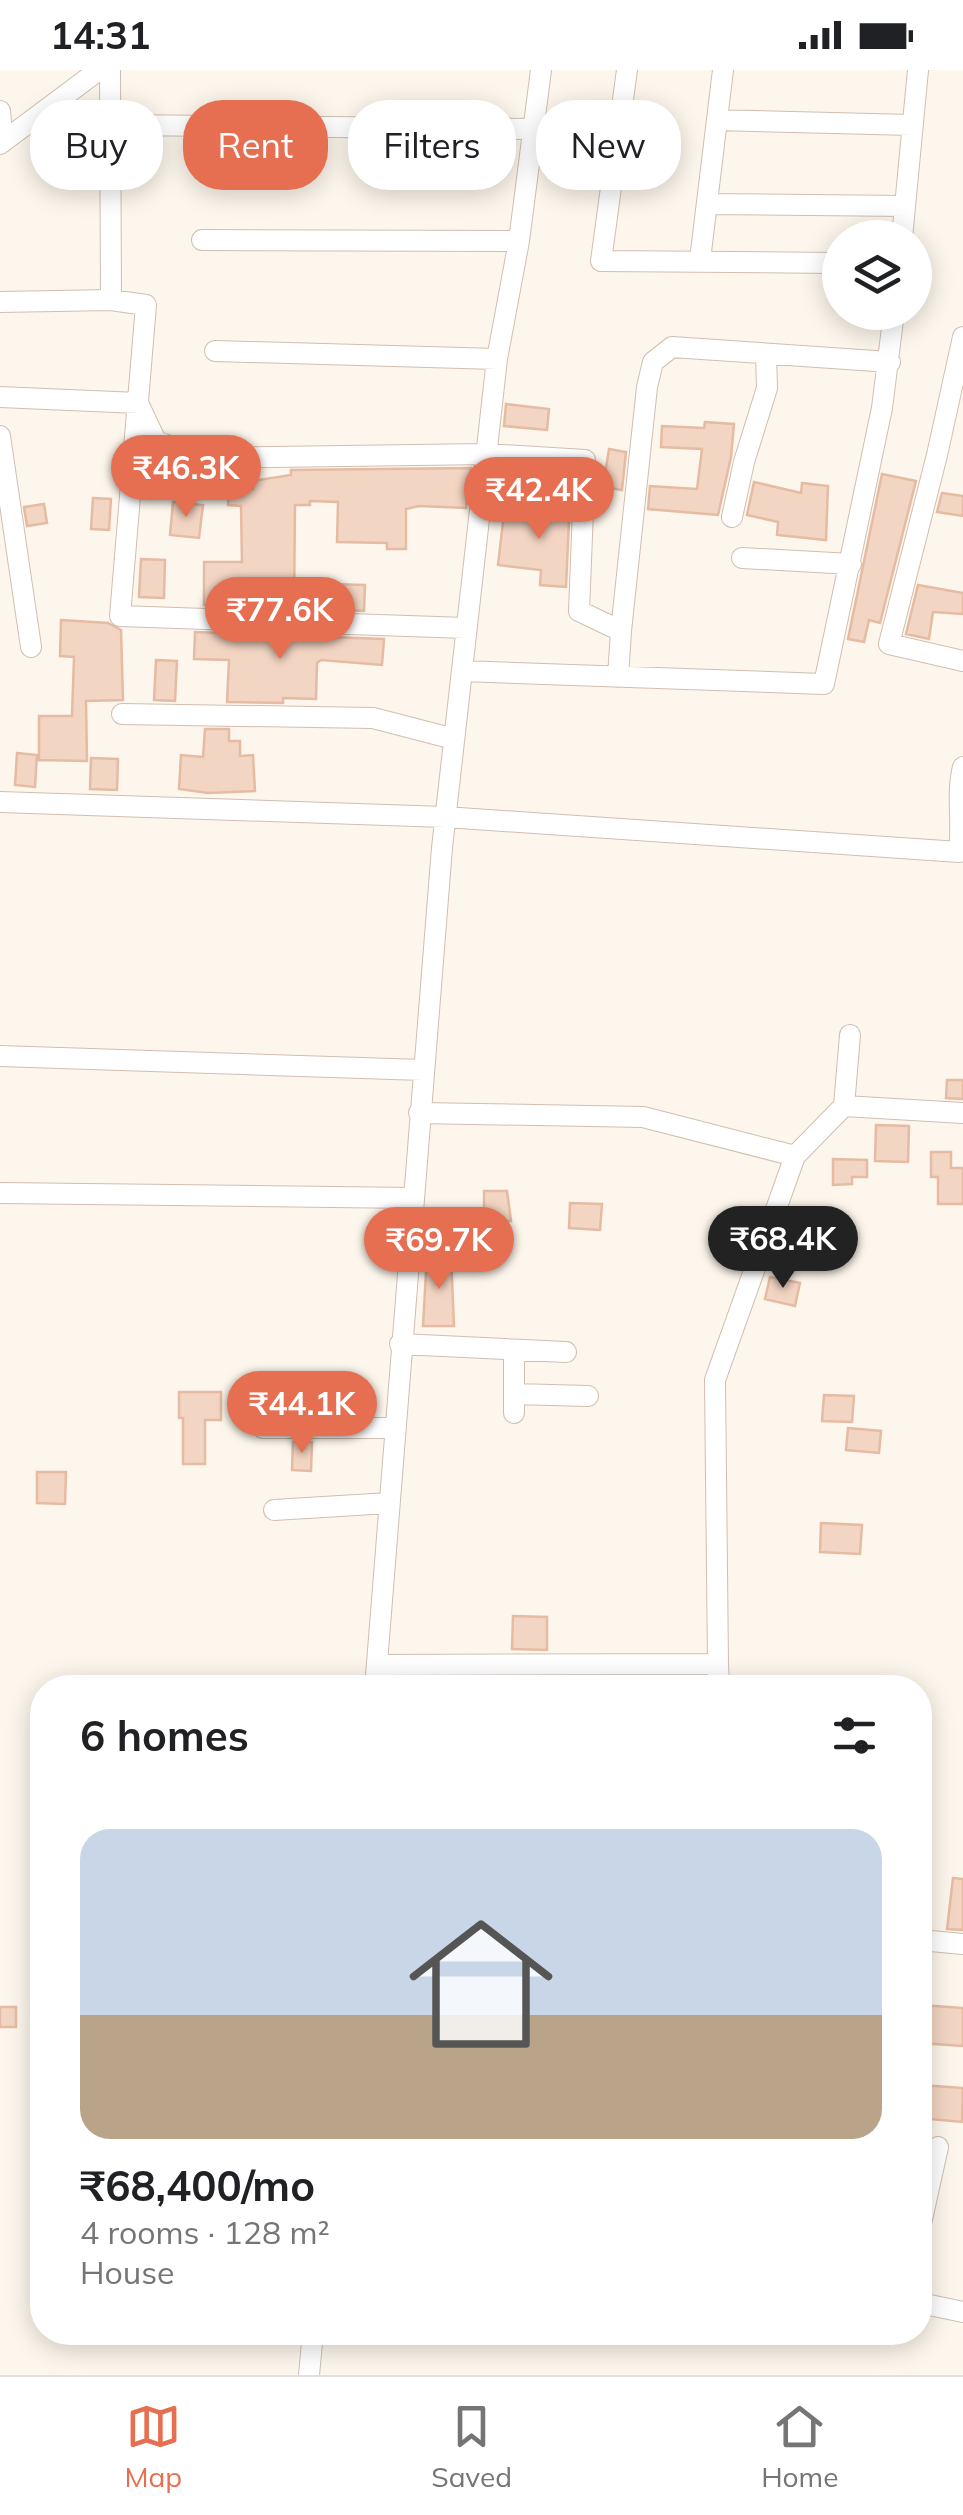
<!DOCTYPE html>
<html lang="en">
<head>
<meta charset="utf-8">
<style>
  :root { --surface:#fff; --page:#f6f6f6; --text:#202124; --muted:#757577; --line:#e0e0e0; --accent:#e76f51 }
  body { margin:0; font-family:Mulish,sans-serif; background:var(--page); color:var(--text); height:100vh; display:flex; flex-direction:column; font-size:38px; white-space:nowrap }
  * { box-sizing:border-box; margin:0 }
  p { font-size:32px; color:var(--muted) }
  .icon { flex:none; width:55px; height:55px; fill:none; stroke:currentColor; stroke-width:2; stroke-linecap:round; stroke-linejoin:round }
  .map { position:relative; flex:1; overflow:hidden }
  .side { position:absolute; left:30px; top:1605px; width:902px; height:670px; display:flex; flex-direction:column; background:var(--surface); border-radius:40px; box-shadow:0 5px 25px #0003 }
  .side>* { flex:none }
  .hud { position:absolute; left:30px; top:30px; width:905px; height:90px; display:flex; gap:20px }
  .buttons { position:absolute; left:822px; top:150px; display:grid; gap:20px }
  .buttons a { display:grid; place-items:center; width:110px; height:110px; border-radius:50%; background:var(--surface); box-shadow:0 5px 25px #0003; font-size:50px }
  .price { position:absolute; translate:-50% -85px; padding:0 22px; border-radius:35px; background:var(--accent); color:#fff; font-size:32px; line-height:65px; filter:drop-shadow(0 2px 5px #0008) }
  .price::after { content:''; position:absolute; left:50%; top:60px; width:30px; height:22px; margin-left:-15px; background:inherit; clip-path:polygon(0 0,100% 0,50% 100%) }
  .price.selected { background:#222; color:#fff }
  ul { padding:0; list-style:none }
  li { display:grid; align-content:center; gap:20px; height:530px; padding:0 50px }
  li span { display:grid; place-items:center; height:310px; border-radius:30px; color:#555 }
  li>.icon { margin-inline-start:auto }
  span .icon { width:180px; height:180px; fill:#fffc; stroke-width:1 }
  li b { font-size:42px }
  h2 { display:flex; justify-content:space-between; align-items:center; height:120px; padding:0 50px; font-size:42px }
  .tag { padding:0 35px; border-radius:40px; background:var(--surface); box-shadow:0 5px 25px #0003; font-size:35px; line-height:90px }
  .tag.selected { background:var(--accent); color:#fff }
  .status { display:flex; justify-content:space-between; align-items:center; height:70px; padding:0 50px; background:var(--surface); direction:ltr }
  .status svg { height:28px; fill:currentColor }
  .dock { display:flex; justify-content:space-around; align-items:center; height:140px; border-top:2px solid var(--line); background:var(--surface); font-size:28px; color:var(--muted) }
  .dock a { display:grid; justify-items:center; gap:5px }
  .dock .selected { color:var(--accent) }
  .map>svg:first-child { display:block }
</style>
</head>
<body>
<div class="status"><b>14:31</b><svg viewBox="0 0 49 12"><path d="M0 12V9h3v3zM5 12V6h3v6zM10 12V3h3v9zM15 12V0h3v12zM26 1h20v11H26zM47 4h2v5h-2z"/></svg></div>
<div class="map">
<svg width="963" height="2305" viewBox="0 0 963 2305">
  <rect width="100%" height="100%" fill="#fdf6ec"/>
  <!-- building -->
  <path fill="#f3d5c3" stroke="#e6bba3" stroke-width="2.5" d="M506,334l43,5 -2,21 -43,-4z
    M705,352l29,2 -3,33 -13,58 -70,-6 2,-23 47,3 5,-40 -41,-2 1,-21 42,2z
    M609,379l17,3 -4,38 -19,-3z
    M471,398l-5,40 -47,-2 -13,3v40h-19v-6l-50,-1 1,-40 -28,-1v4h-15l-1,103 -90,-3v-43h38l-1,-56 -13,-1 1,-18 24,2v-8l38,-6v-5z
    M882,404l34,7 -36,142 -11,-3 -5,22 -16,-3z
    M754,412l47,11 1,-10 26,3 -2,54 -49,-5 1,-13 -31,-7z
    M942,423l21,3v20l-26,-4z
    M545,427l25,2 -4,88 -26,-2 1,-15 -43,-5 6,-52 40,4z
    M93,428l18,1 -2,31 -18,-1z
    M173,432l30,3 -4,33 -29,-3z
    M44,434l3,19 -20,3 -3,-19z
    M141,489l24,1 -1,38 -25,-1z
    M329,514l36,1 -1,26 -36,-2z
    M918,515l45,8v21l-30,-2 -4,27 -23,-5z
    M61,550l47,3 13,7 2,70 -37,1 1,60 -48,-1v-44h33l2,-59 -14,-1z
    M195,562l189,7 -2,26 -61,-5 -4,3 -1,36 -33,-1v5l-56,-1 2,-42 -35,-1z
    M156,590l21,1 -2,40 -21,-1z
    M205,659h24v12h11v15l13,-1 2,36 -47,2 -29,-4 2,-34 22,2z
    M17,683l20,2 -2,32 -20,-2z
    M91,688l27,1 -1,31 -27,-1z
    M947,1010h16v19l-17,-1z
    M876,1055l33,1 -1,36 -33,-1z
    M931,1082h20v16h12v36h-25v-27h-7z
    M833,1089l34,1v17h-15v7l-19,1z
    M484,1121h23l4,30h-27z
    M570,1133l32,1 -2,26 -31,-2z
    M427,1185l24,1 3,70h-31z
    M770,1207l30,6 -5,23 -30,-7z
    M179,1322h42v28h-16v44h-22v-46h-4z
    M824,1325l30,1 -2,26 -30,-1z
    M256,1326l30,1 -1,17 -29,3z
    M848,1358l33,3 -2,22 -33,-3z
    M293,1372h19l-1,29 -19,-1z
    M37,1402h29l-1,32 -28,-1z
    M821,1453l41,2 -2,29 -40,-2z
    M513,1546l34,1v33l-35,-1z
    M953,1808l10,1v51l-16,-1z
    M920,1935l43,3v38l-43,-3z
    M0,1937h16v20h-16z
    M920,2015l43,3 -1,34 -42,-4z"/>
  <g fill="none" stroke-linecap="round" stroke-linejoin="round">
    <!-- minor casing -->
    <g stroke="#d1beb0" stroke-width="22">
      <path id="minor" d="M110,0l1,230 35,5 -26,311 346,12
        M627,0l-26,191 239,2
        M0,41l3,31
        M717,50l195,5
        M111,55l422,4
        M0,74l99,-74
        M708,134l197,2
        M902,168l16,-168
        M202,170l317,1
        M700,190l23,-190
        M0,232l111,-2
        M963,267l-26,118 -48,189 74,17
        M215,281l282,8
        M0,327l138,6 18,38 46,17 284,-4 99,6 -6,151 42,20 -3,46
        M0,366l31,211
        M732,447l12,-55 23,-74 -1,-34
        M742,488l109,6
        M621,561l26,-244 6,-25 19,-15 218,15
        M462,601l362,13 58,-276 12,-96
        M122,644l251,4 81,21
        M0,732l445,15 514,35c4,-28 -3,-58 4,-85
        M0,986l423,14
        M844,1036l119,7
        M419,1043l224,4 152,39
        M0,1123l413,5
        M400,1274l166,8
        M514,1280v63
        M514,1324l74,2
        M263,1358h130
        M274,1440l115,-7
        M718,1594l1,24
        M377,1595l341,-1 -3,-284 80,-224 49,-50 6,-71
        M375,1618l67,-840 55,-489 22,-118 22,-171
        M920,1870l43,4
        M920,2158l18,-81
        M920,2233l43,9
        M309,2305l4,-43"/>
    </g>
    <!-- minor -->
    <use href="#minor" stroke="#fff" stroke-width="20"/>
  </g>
</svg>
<div class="buttons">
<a><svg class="icon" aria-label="layers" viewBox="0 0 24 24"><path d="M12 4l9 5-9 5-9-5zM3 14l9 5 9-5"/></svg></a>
</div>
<b class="price" style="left:186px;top:450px">₹46.3K</b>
<b class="price" style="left:539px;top:472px">₹42.4K</b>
<b class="price" style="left:280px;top:592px">₹77.6K</b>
<b class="price selected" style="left:783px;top:1221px">₹68.4K</b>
<b class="price" style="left:439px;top:1222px">₹69.7K</b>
<b class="price" style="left:302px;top:1386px">₹44.1K</b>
<div class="hud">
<a class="tag">Buy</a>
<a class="tag selected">Rent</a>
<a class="tag">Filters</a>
<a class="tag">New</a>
</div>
<section class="side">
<h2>6 homes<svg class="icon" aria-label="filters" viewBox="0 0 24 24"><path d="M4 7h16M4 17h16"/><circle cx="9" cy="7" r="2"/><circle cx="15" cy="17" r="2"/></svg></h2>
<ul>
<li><span style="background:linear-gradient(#c9d6e8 60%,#b9a48a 0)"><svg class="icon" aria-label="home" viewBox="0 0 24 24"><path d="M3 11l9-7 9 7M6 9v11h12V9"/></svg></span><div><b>₹68,400/mo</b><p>4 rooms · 128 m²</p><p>House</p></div></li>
</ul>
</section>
</div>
<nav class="dock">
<a class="selected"><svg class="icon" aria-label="map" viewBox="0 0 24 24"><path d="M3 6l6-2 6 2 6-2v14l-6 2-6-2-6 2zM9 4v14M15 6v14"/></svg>Map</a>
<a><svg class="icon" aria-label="saved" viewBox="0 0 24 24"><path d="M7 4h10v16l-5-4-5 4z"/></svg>Saved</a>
<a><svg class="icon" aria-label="home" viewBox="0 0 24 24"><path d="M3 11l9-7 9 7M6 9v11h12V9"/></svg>Home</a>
</nav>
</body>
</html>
